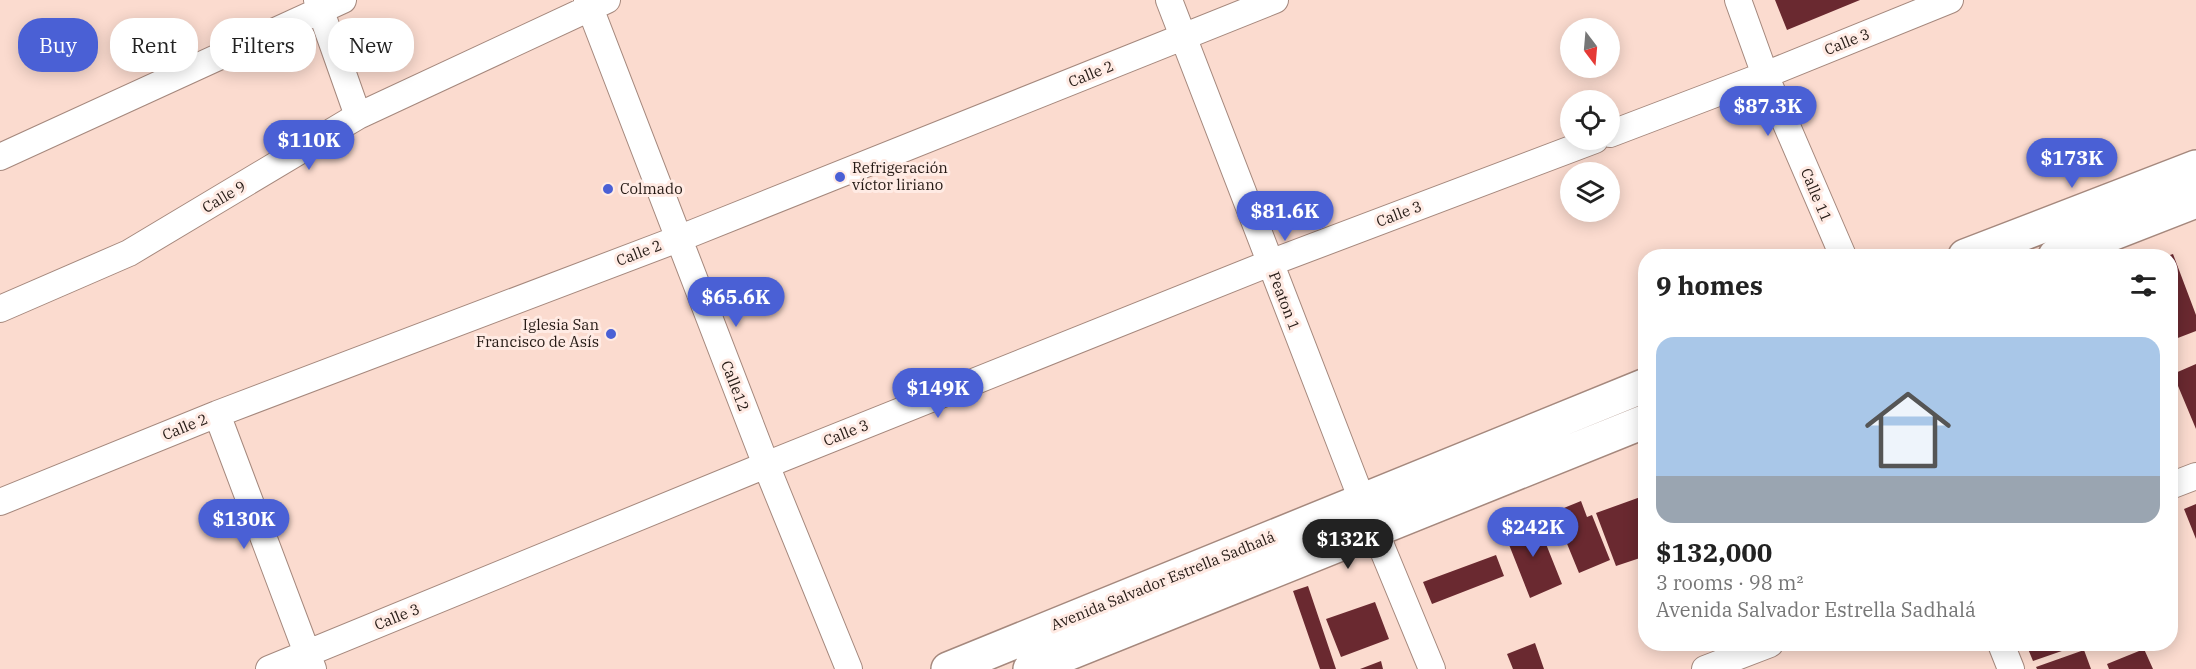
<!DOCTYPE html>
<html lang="en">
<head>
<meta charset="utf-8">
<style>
  :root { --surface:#fff; --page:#f2f2f2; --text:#222; --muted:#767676; --line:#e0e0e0; --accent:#4a60d5 }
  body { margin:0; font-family:"IBM Plex Serif",serif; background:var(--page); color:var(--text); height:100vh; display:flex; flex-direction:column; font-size:22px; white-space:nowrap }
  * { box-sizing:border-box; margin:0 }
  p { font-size:20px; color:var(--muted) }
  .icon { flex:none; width:33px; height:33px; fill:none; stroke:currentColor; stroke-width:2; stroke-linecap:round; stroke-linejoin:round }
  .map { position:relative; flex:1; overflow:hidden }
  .side { position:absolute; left:1638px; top:249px; width:540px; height:402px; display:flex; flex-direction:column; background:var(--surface); border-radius:24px; box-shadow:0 3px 15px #0003 }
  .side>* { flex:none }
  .guide { position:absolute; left:18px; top:18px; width:570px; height:54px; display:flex; gap:12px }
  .needle { width:39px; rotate:164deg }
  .buttons { position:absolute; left:1560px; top:18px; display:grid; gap:12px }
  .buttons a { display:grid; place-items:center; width:60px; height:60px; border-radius:50%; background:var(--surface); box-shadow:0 3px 15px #0003; font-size:30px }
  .price { position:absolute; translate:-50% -51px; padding:0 14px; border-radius:21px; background:var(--accent); color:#fff; font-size:20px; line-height:39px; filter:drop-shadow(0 2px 3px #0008) }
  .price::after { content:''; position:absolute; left:50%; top:36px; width:18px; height:14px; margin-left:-9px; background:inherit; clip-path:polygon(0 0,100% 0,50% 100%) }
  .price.current { background:#222; color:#fff }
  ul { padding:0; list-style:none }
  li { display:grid; align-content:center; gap:12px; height:318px; padding:0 18px }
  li+li { border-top:2px solid var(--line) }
  li span { display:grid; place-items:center; height:186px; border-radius:18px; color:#555 }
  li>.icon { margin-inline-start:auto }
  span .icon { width:108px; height:108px; fill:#fffc; stroke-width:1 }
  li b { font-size:26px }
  h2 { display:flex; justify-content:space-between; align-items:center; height:72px; padding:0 18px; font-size:26px }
  .pill { padding:0 21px; border-radius:24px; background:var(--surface); box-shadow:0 3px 15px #0003; font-size:21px; line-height:54px }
  .pill.current { background:var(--accent); color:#fff }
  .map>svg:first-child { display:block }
</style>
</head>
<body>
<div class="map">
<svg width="2196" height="669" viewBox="0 0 2196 669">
  <rect width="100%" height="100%" fill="#fbdbcf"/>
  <!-- building -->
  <path fill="#6a2930" d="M1775,0h85l-73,30z
    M2173,254l23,61v16l-26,10v-86z
    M2196,364v65l-23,-55z
    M1646,495v61l-30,10 -20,-53z
    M1581,501l6,16 5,-2 18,45 -31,13 -25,-61z
    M2196,504v35l-12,-30z
    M1536,519l26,65 -32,14 -26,-66z
    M1496,555l8,21 -72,28 -9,-22z
    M1308,586l28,83h-16l-27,-78z
    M1375,602l14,37 -48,18 -15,-38z
    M1535,643l9,26h-31l-6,-15z
    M2026,644h56l-49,17z
    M2144,649l9,20h-44l-2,-5z
    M2084,650l7,19h-54l-1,-2z
    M1381,661l2,8h-23z"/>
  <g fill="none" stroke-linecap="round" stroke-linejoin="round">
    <!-- minor casing -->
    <g stroke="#a5887d" stroke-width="28">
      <path id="minor" d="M317,0l41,116
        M587,0l179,465 83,204
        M1169,0l193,500
        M1738,0l27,75 78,181
        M1610,134l155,-59 185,-75
        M0,157l343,-157
        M0,309l129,-56 229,-137 249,-116
        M217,414l96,255
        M2170,486l26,-10
        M0,502l217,-88 461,-175 597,-239
        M1375,531l57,138
        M2001,644l10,25
        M269,669l497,-204 504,-202 325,-123
        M1705,669l65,-25"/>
    </g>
    <!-- secondary casing -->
    <g stroke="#a5887d" stroke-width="36">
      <path id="secondary" d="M1965,256l231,-89
        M2055,256l141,-55
        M948,669l698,-284
        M1030,669l616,-248"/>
    </g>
    <!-- minor -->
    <use href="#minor" stroke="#fff" stroke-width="26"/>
    <!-- secondary -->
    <use href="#secondary" stroke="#fff" stroke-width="33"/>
  </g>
  <!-- markers -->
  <g fill="#4a60d5" stroke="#ffebe4" stroke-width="2">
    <circle cx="840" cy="177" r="6"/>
    <circle cx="608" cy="189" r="6"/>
    <circle cx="611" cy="334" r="6"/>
  </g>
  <g text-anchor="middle" stroke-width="6" stroke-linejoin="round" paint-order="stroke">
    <!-- street labels -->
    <g font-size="15" fill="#251a15" stroke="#ffebe4">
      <text transform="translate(1847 42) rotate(-22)" y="5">Calle 3</text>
      <text transform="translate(1091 74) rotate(-22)" y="5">Calle 2</text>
      <text transform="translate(1816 195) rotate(67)" y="5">Calle 11</text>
      <text transform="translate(224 197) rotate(-31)" y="5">Calle 9</text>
      <text transform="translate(1399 214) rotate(-21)" y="5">Calle 3</text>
      <text transform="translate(639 253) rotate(-21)" y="5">Calle 2</text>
      <text transform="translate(1284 301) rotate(69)" y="5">Peaton 1</text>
      <text transform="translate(735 386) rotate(69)" y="5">Calle12</text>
      <text transform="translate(185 427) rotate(-22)" y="5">Calle 2</text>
      <text transform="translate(846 433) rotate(-22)" y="5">Calle 3</text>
      <text transform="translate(1163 581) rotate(-22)" y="5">Avenida Salvador Estrella Sadhalá</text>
      <text transform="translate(397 617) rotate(-22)" y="5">Calle 3</text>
    </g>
    <!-- poi labels -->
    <g font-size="15" fill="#251a15" stroke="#ffebe4" text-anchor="start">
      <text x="852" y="173">Refrigeración<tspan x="852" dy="17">víctor liriano</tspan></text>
      <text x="620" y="194">Colmado</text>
      <text x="599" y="330" text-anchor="end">Iglesia San<tspan x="599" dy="17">Francisco de Asís</tspan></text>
    </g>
  </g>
</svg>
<div class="buttons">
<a><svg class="needle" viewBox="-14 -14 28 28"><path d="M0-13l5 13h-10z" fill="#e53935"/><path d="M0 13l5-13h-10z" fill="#767676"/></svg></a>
<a><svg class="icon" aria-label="locate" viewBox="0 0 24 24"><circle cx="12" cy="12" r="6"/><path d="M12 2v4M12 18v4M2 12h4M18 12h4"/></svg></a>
<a><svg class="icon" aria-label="layers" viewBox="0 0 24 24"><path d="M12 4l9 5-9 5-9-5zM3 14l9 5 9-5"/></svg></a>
</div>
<b class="price" style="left:1768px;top:137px">$87.3K</b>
<b class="price" style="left:309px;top:171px">$110K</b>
<b class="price" style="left:2072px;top:189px">$173K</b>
<b class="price" style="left:1285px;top:242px">$81.6K</b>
<b class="price" style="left:736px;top:328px">$65.6K</b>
<b class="price" style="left:938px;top:419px">$149K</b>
<b class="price" style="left:244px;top:550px">$130K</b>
<b class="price" style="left:1533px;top:558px">$242K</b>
<b class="price current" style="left:1348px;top:570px">$132K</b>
<div class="guide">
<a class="pill current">Buy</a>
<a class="pill">Rent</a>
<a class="pill">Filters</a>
<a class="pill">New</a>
</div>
<section class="side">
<h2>9 homes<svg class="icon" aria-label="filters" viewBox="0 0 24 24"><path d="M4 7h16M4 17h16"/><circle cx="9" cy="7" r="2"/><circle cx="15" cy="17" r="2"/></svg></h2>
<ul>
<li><span style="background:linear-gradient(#a9c7e8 75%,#9aa5b1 0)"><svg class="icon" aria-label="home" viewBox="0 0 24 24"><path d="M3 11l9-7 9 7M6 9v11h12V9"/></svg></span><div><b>$132,000</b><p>3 rooms · 98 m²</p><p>Avenida Salvador Estrella Sadhalá</p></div></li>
</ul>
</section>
</div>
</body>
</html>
